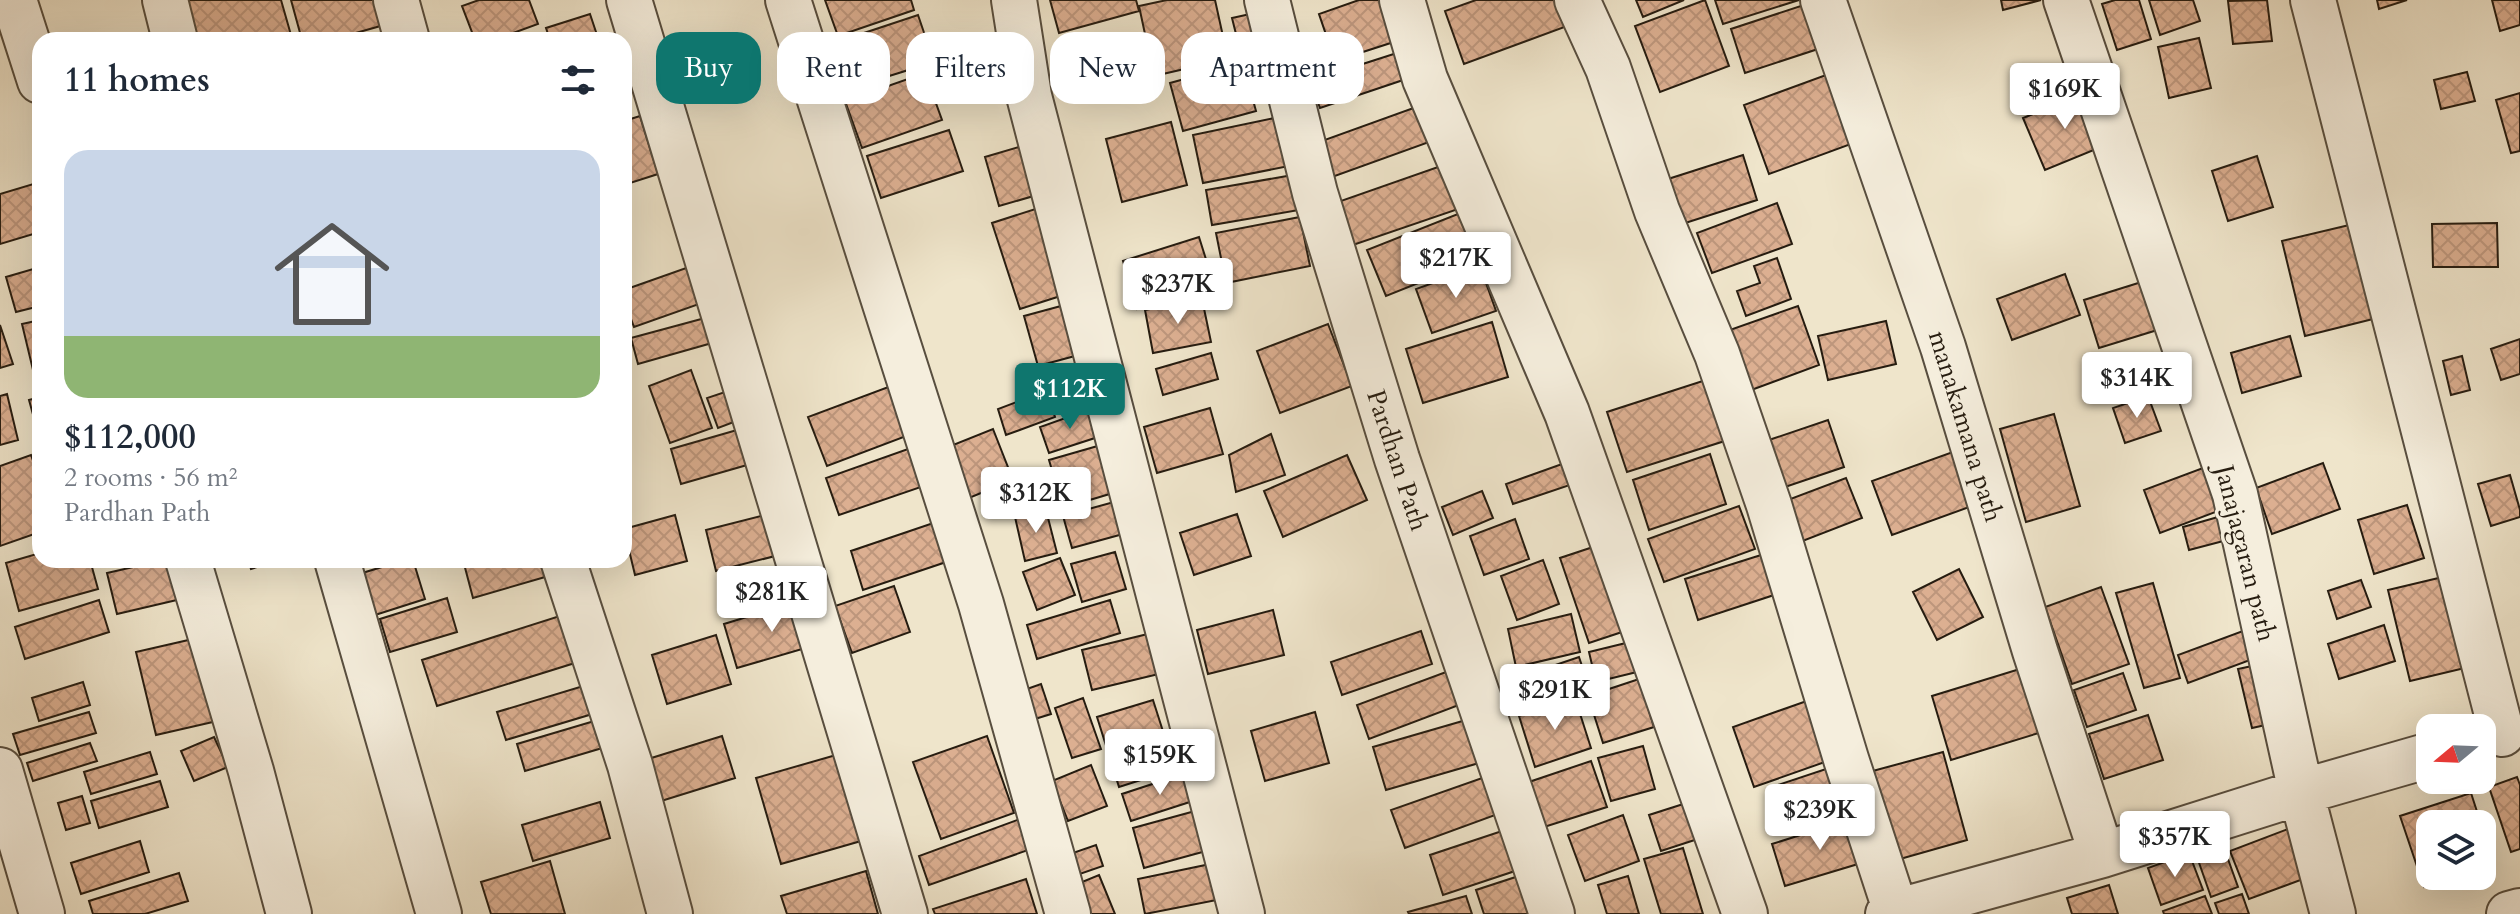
<!DOCTYPE html>
<html lang="en">
<head>
<meta charset="utf-8">
<style>
  :root { --surface:#fff; --page:#f2f2f3; --text:#1f2937; --muted:#747a83; --accent:#0f766e }
  body { margin:0; font-family:Cardo,serif; background:var(--page); color:var(--text); height:100vh; display:flex; flex-direction:column; font-size:30px; white-space:nowrap }
  * { box-sizing:border-box; margin:0 }
  p { font-size:26px; color:var(--muted) }
  .icon { flex:none; width:44px; height:44px; fill:none; stroke:currentColor; stroke-width:2; stroke-linecap:round; stroke-linejoin:round }
  .map { position:relative; flex:1; overflow:hidden }
  .details { position:absolute; left:32px; top:32px; width:600px; height:536px; display:flex; flex-direction:column; background:var(--surface); border-radius:24px; box-shadow:0 8px 32px #0002 }
  .details>* { flex:none }
  .guide { position:absolute; left:656px; top:32px; width:760px; height:72px; display:flex; gap:16px }
  .needle { width:52px; rotate:251deg }
  .tools { position:absolute; left:2416px; top:714px; display:grid; gap:16px }
  .tools a { display:grid; place-items:center; width:80px; height:80px; border-radius:16px; background:var(--surface); box-shadow:0 8px 32px #0002; font-size:40px }
  .price { position:absolute; translate:-50% -68px; padding:0 18px; border-radius:8px; background:#fff; color:#222; font-size:26px; line-height:52px; filter:drop-shadow(0 2px 4px #0008) }
  .price::after { content:''; position:absolute; left:50%; top:48px; width:24px; height:18px; margin-left:-12px; background:inherit; clip-path:polygon(0 0,100% 0,50% 100%) }
  .price.active { background:var(--accent); color:#fff }
  ul { padding:0; list-style:none }
  li { display:grid; align-content:center; gap:16px; height:424px; padding:0 32px }
  li span { display:grid; place-items:center; height:248px; border-radius:24px; color:#555 }
  li>.icon { margin-inline-start:auto }
  span .icon { width:144px; height:144px; fill:#fffc; stroke-width:1 }
  li b { font-size:34px }
  h2 { display:flex; justify-content:space-between; align-items:center; height:96px; padding:0 32px; font-size:34px }
  .tag { padding:0 28px; border-radius:24px; background:var(--surface); box-shadow:0 8px 32px #0002; font-size:28px; line-height:72px }
  .tag.active { background:var(--accent); color:#fff }
  .map>svg:first-child { display:block }
</style>
</head>
<body>
<div class="map">
<svg width="2520" height="914" viewBox="0 0 2520 914">
  <defs>
    <pattern id="building-cross-hatch" width="8" height="8" patternUnits="userSpaceOnUse" patternTransform="scale(2)"><rect width="8" height="8" fill="#dcaf91"/><path d="M0 0l8 8M0 8l8-8" fill="none" stroke="#bd967c"/></pattern>
  </defs>
  <rect width="100%" height="100%" fill="#efe5cb"/>
  <filter id="stains"><feTurbulence type="fractalNoise" baseFrequency=".0025" numOctaves="4"/><feColorMatrix values="0 0 0 0 .2 0 0 0 0 .09 0 0 0 0 .02 0 0 0 .5 -.17"/></filter>
  <radialGradient id="worn" r=".72"><stop offset=".6" stop-color="#630" stop-opacity="0"/><stop offset="1" stop-color="#630" stop-opacity=".3"/></radialGradient>
  <!-- building -->
  <path fill="url(#building-cross-hatch)" stroke="#261c10" stroke-width="2" d="M183,0h98l10,35 -16,5h-80z
    M291,0h86l7,25 -53,15h-29z
    M479,0h50l9,24 -44,16h-19l-13,-34z
    M825,0h86l3,10 -76,26z
    M1050,0h86l3,11 -80,22z
    M1167,0h48l13,59 -74,17 -15,-70z
    M1359,0h30l14,39 -68,22 -16,-47z
    M1476,0h85l9,25 -106,39 -19,-53z
    M1636,0h48l-41,17z
    M1705,0l24,66 -69,26 -25,-66z
    M1715,0h84l-76,24z
    M2001,0h40l-38,10z
    M2115,0h24l12,39 -34,11 -15,-46z
    M2149,0h44l7,21 -40,14z
    M2267,0l5,41 -39,3 -5,-43z
    M2377,0h30l-28,9z
    M2492,0h28v25l-20,6z
    M1810,3l14,44 -79,26 -14,-44z
    M1264,11l9,39 -31,8 -10,-40z
    M590,14l8,24 -7,2h-41l-4,-12z
    M918,15l16,47 -64,20 -15,-46z
    M2199,38l12,50 -42,10 -11,-51z
    M624,45l14,40 -14,5z
    M1403,51l9,26 -92,31 -10,-27z
    M1243,63l13,48 -73,20 -13,-48z
    M2467,72l8,29 -34,8 -7,-29z
    M925,73l17,47 -80,28 -17,-47z
    M1826,75l25,69 -82,30 -25,-69z
    M2085,93l21,52 -61,25 -22,-52z
    M2520,93v58l-9,2 -15,-53z
    M1419,106l13,35 -100,36 -13,-35z
    M640,116l18,58 -34,11v-64z
    M1279,117l10,49 -86,17 -10,-48z
    M1171,122l16,63 -65,17 -16,-63z
    M949,130l14,41 -82,27 -14,-42z
    M1029,144l15,49 -45,13 -14,-49z
    M1743,155l14,45 -78,25 -14,-45z
    M2257,156l16,51 -45,14 -16,-50z
    M1458,160l15,44 -123,42 -15,-43z
    M1293,175l6,35 -87,15 -6,-35z
    M40,182v50l-40,12v-50z
    M1777,203l15,41 -80,29 -15,-40z
    M1048,205l28,86 -56,18 -28,-86z
    M1473,208l18,46 -105,42 -19,-46z
    M1300,217l10,49 -84,17 -10,-50z
    M2362,222l23,94 -80,20 -23,-95z
    M2497,223l1,44h-65l-1,-43z
    M1199,237l15,48 -77,24 -14,-48z
    M1777,258l14,41 -45,17 -9,-25 23,-8 -6,-17z
    M1480,266l16,45 -64,22 -16,-44z
    M40,267v39l-24,6 -10,-35z
    M689,267l13,36 -68,24 -10,-27v-10z
    M2065,274l15,41 -68,25 -15,-41z
    M2151,279l16,48 -68,21 -15,-48z
    M1202,299l9,43 -58,11 -8,-43z
    M1072,303l14,50 -48,13 -14,-50z
    M1798,306l21,59 -73,27 -22,-60z
    M705,318l7,25 -74,21 -7,-26z
    M40,320v49l-7,1 -11,-46z
    M1886,321l10,43 -68,16 -10,-44z
    M1492,322l16,55 -85,26 -17,-54z
    M1328,324l24,62 -72,27 -23,-62z
    M0,325l13,39 -13,4z
    M2290,336l11,40 -59,17 -11,-40z
    M2520,339v35l-19,6 -10,-31z
    M1211,353l7,26 -55,16 -7,-26z
    M2462,356l8,34 -19,5 -8,-34z
    M691,370l21,58 -42,15 -21,-57z
    M1712,378l19,61 -104,33 -20,-60z
    M891,386l18,49 -82,31 -19,-49z
    M740,387l10,29 -32,12 -11,-30z
    M1046,391l9,26 -49,18 -8,-26z
    M7,394l11,46 -18,5v-49z
    M2148,396l13,35 -36,12 -12,-35z
    M40,397v43l-11,-40z
    M1210,408l13,46 -66,19 -13,-46z
    M1091,409l10,27 -52,17 -9,-26z
    M2054,414l26,92 -54,16 -26,-93z
    M1828,420l16,47 -59,20 -16,-47z
    M744,428l10,35 -73,21 -10,-35z
    M993,429l20,51 -44,18 -21,-51z
    M1271,434l14,41 -49,17 -7,-37z
    M1108,443l15,47 -60,18 -14,-48z
    M1964,448l19,54 -91,33 -20,-54z
    M908,449l13,38 -82,28 -13,-37z
    M1710,454l16,50 -77,26 -16,-50z
    M31,455l9,26v51l-40,14v-80z
    M1347,455l20,45 -84,37 -19,-46z
    M2323,463l17,46 -68,25 -16,-46z
    M1562,464l8,21 -57,19 -7,-20z
    M2211,465l15,43 -66,25 -16,-43z
    M2510,475l10,35v7l-29,9 -13,-42z
    M1846,478l16,40 -62,24 -15,-41z
    M1482,491l11,27 -40,17 -11,-28z
    M1125,499l9,32 -62,17 -9,-32z
    M2407,505l17,53 -50,16 -16,-54z
    M1739,506l16,43 -91,33 -16,-43z
    M1046,510l11,43 -32,8 -10,-44z
    M781,511l10,41 -75,19 -10,-41z
    M1237,514l14,42 -57,19 -14,-42z
    M675,515l12,46 -52,14 -11,-46z
    M2225,515l6,24 -42,11 -6,-23z
    M951,517l13,39 -101,34 -12,-39z
    M1515,519l14,40 -45,16 -14,-39z
    M1608,542l29,85 -48,16 -29,-85z
    M1115,552l11,37 -44,13 -11,-38z
    M40,553v7h50l8,29 -79,22 -13,-48z
    M1761,555l13,40 -76,25 -13,-41z
    M1060,558l15,37 -38,15 -14,-38z
    M164,560h21l9,36 -77,18 -10,-41z
    M248,560h31l-28,9z
    M405,560h8l12,39 -53,17 -13,-42z
    M463,560h85l4,15 -79,23z
    M1543,560l16,44 -42,16 -16,-44z
    M1959,569l24,48 -46,23 -24,-48z
    M2447,576l22,91 -59,14 -22,-91z
    M2361,580l10,27 -34,12 -9,-28z
    M2153,583l27,95 -36,10 -28,-95z
    M894,586l16,46 -58,21 -17,-47z
    M2101,587l28,77 -57,20 -27,-77z
    M447,598l10,34 -67,20 -10,-33z
    M806,599l13,45 -82,24 -13,-44z
    M99,600l10,32 -84,27 -10,-32z
    M1110,600l10,33 -83,26 -10,-34z
    M1273,610l11,45 -76,19 -11,-44z
    M1571,614l9,38 -64,15 -8,-38z
    M563,615l15,47 -141,44 -15,-46z
    M2384,625l11,36 -56,18 -11,-35z
    M2251,628l10,28 -73,27 -10,-28z
    M1421,631l11,33 -90,31 -11,-33z
    M1156,632l11,40 -75,18 -10,-40z
    M716,635l15,49 -64,20 -15,-49z
    M206,636l20,83 -70,16 -20,-83z
    M1630,642l7,30 -41,10 -7,-30z
    M1579,657l8,24 -71,24 -8,-24z
    M2266,663l13,59 -27,6 -14,-59z
    M2023,668l19,64 -91,28 -19,-64z
    M1446,672l13,33 -90,34 -12,-34z
    M2123,673l13,37 -49,17 -13,-37z
    M1639,679l15,48 -51,16 -15,-47z
    M83,682l7,23 -51,16 -7,-23z
    M590,684l9,28 -93,28 -9,-28z
    M1041,684l10,30 -29,9 -9,-29z
    M1818,697l21,60 -85,30 -21,-60z
    M1083,698l18,51 -29,9 -17,-50z
    M1575,698l16,50 -56,19 -16,-51z
    M1153,700l22,69 -56,18 -22,-70z
    M89,712l7,21 -76,22 -7,-21z
    M1315,712l14,51 -64,18 -14,-50z
    M2148,715l15,45 -59,19 -15,-45z
    M601,719l8,27 -84,25 -8,-27z
    M1466,720l13,43 -93,27 -13,-43z
    M722,736l13,42 -77,24 -13,-42z
    M987,736l27,77 -73,26 -28,-77z
    M214,737l14,30 -34,14 -13,-30z
    M90,743l7,18 -64,20 -6,-18z
    M1643,746l12,43 -44,12 -13,-43z
    M150,752l7,22 -66,20 -7,-22z
    M1943,752l24,88 -74,21 -24,-89z
    M843,753l25,86 -87,25 -25,-86z
    M1591,761l16,46 -63,20 -15,-45z
    M1091,765l16,41 -39,15 -16,-40z
    M1838,765l16,46 -66,22 -16,-46z
    M1189,772l10,27 -68,22 -9,-27z
    M1485,777l13,37 -93,34 -14,-38z
    M2517,777l3,8v64l-9,3 -22,-65z
    M160,781l8,26 -69,21 -8,-27z
    M2471,793l10,31h-51v52h28l-34,11 -24,-71z
    M82,796l8,27 -24,7 -8,-27z
    M1702,798l11,36 -52,17 -12,-36z
    M600,802l10,36 -77,23 -11,-36z
    M1206,808l11,40 -73,20 -11,-40z
    M1623,815l16,46 -54,20 -17,-46z
    M1854,818l14,43 -83,25 -13,-42z
    M1020,819l11,30 -102,36 -10,-29z
    M2482,827l12,37 -12,4z
    M1511,828l13,40 -81,27 -13,-40z
    M2288,829l18,49 -57,21 -19,-48z
    M140,841l9,31 -68,22 -10,-31z
    M1096,845l7,21 -32,11 -7,-21z
    M1683,848l20,66h-42l-17,-55z
    M2224,848l14,39 -27,10 -14,-40z
    M2189,853l14,37 -42,15 -13,-37z
    M550,861l15,53h-74l-10,-32z
    M1220,862l7,36 -82,16 -7,-35z
    M866,871l12,43h-91l-6,-18z
    M179,873l9,28 -43,13h-52l-4,-13z
    M1528,873l13,41h-57l-8,-24z
    M1099,875l16,39h-39l-11,-25z
    M1628,876l11,38h-32l-9,-29z
    M1026,879l11,35h-102l-2,-5z
    M2109,885l9,29h-46l-5,-16z
    M2242,894l7,20h-30l-4,-11z
    M1466,896l6,18h-63l-1,-2z
    M2205,896l7,18h-48l-1,-3z"/>
  <g fill="none" stroke-linecap="round" stroke-linejoin="round">
    <!-- minor casing -->
    <g stroke="#584e3f" stroke-width="48">
      <path id="minor" d="M14,0l26,81
        M165,0l10,40
        M396,0l11,40
        M629,0l276,914
        M788,0l193,604 87,310
        M1014,0l15,96 213,818
        M1267,0l48,193 82,266 155,455
        M1402,0l23,79 142,334 178,501
        M1577,0l31,68 49,143 60,143 52,151 77,254 50,153
        M1823,0l120,347 92,304 67,204
        M2066,0l169,494 66,298 32,122
        M2313,0l189,734
        M188,560l63,211 38,143
        M337,560l102,354
        M563,560l67,205 40,149
        M0,770l42,144
        M1888,914l214,-59 199,-63 129,-37
        M2509,914l11,-3"/>
    </g>
    <!-- minor -->
    <use href="#minor" stroke="#f5eedd" stroke-width="44"/>
  </g>
  <g text-anchor="middle" stroke-width="7" stroke-linejoin="round" paint-order="stroke">
    <!-- street labels -->
    <g font-size="26" fill="#261c10" stroke="#f5eedd">
      <text transform="translate(1966 426) rotate(73)" y="9">manakamana path</text>
      <text transform="translate(1398 460) rotate(72)" y="9">Pardhan Path</text>
      <text transform="translate(2246 553) rotate(76)" y="9">Janajagaran path</text>
    </g>
  </g>
  <rect width="100%" height="100%" filter="url(#stains)"/>
  <rect width="100%" height="100%" fill="url(#worn)"/>
</svg>
<div class="tools">
<a><svg class="needle" viewBox="-14 -14 28 28"><path d="M0-13l5 13h-10z" fill="#e53935"/><path d="M0 13l5-13h-10z" fill="#747a83"/></svg></a>
<a><svg class="icon" aria-label="layers" viewBox="0 0 24 24"><path d="M12 4l9 5-9 5-9-5zM3 14l9 5 9-5"/></svg></a>
</div>
<b class="price" style="left:2065px;top:131px">$169K</b>
<b class="price" style="left:1456px;top:300px">$217K</b>
<b class="price" style="left:1178px;top:326px">$237K</b>
<b class="price" style="left:2137px;top:420px">$314K</b>
<b class="price active" style="left:1070px;top:431px">$112K</b>
<b class="price" style="left:1036px;top:535px">$312K</b>
<b class="price" style="left:772px;top:634px">$281K</b>
<b class="price" style="left:1555px;top:732px">$291K</b>
<b class="price" style="left:1160px;top:797px">$159K</b>
<b class="price" style="left:1820px;top:852px">$239K</b>
<b class="price" style="left:2175px;top:879px">$357K</b>
<div class="guide">
<a class="tag active">Buy</a>
<a class="tag">Rent</a>
<a class="tag">Filters</a>
<a class="tag">New</a>
<a class="tag">Apartment</a>
</div>
<section class="details">
<h2>11 homes<svg class="icon" aria-label="filters" viewBox="0 0 24 24"><path d="M4 7h16M4 17h16"/><circle cx="9" cy="7" r="2"/><circle cx="15" cy="17" r="2"/></svg></h2>
<ul>
<li><span style="background:linear-gradient(#c9d6e8 75%,#8fb573 0)"><svg class="icon" aria-label="home" viewBox="0 0 24 24"><path d="M3 11l9-7 9 7M6 9v11h12V9"/></svg></span><div><b>$112,000</b><p>2 rooms · 56 m²</p><p>Pardhan Path</p></div></li>
</ul>
</section>
</div>
</body>
</html>
